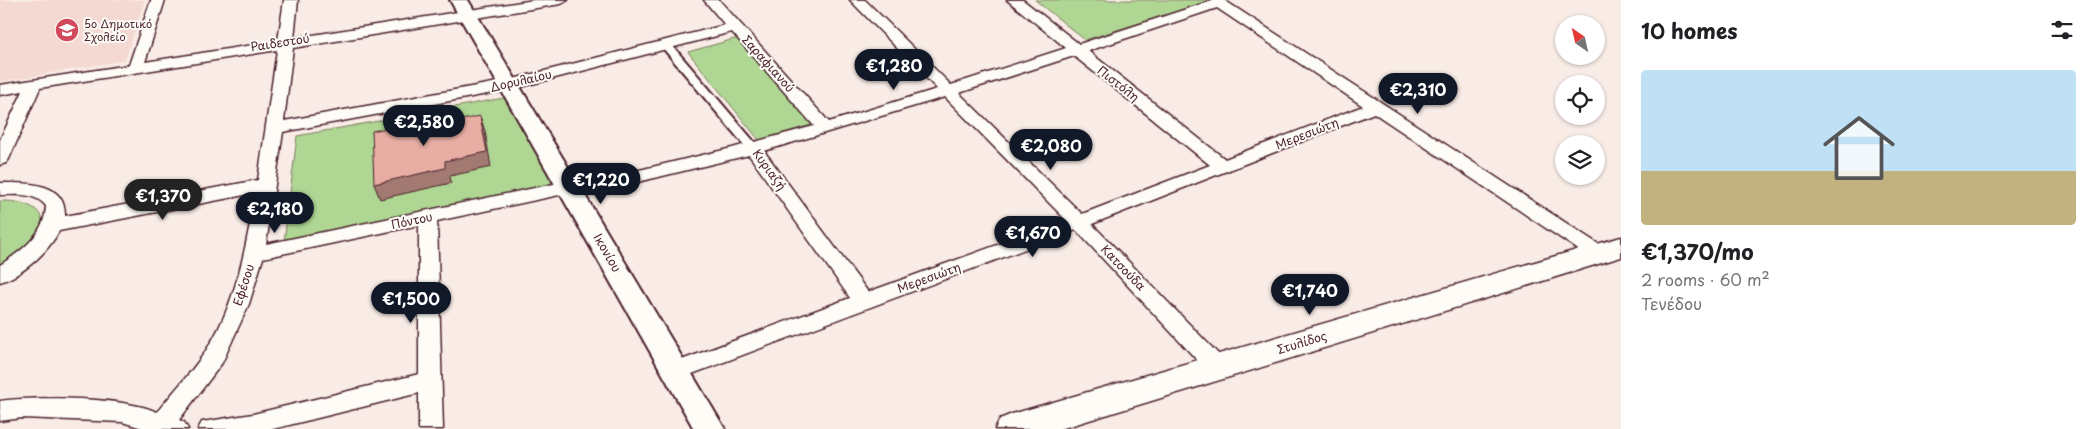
<!DOCTYPE html>
<html lang="en">
<head>
<meta charset="utf-8">
<style>
  :root { --surface:#fff; --page:#f2f2f2; --text:#202124; --muted:#757577; --accent:#111827 }
  body { margin:0; font-family:"Playpen Sans",sans-serif; background:var(--page); color:var(--text); height:100vh; display:flex; flex-direction:column; font-size:19px; white-space:nowrap }
  * { box-sizing:border-box; margin:0 }
  p { font-size:16px; color:var(--muted) }
  .icon { flex:none; width:28px; height:28px; fill:none; stroke:currentColor; stroke-width:2; stroke-linecap:round; stroke-linejoin:round }
  .map { position:relative; flex:1; overflow:hidden }
  .details { display:flex; flex-direction:column; background:var(--surface); width:475px }
  .details>* { flex:none }
  .needle { width:32px; rotate:326deg }
  .fabs { position:absolute; left:1555px; top:15px; display:grid; gap:10px }
  .fabs a { display:grid; place-items:center; width:50px; height:50px; border-radius:50%; background:var(--surface); box-shadow:0 1px 4px #0004; font-size:25px }
  .price { position:absolute; translate:-50% -42px; padding:0 11px; border-radius:18px; background:var(--accent); color:#fff; font-size:16px; line-height:32px; filter:drop-shadow(0 1px 2px #0008) }
  .price::after { content:''; position:absolute; left:50%; top:30px; width:15px; height:11px; margin-left:-8px; background:inherit; clip-path:polygon(0 0,100% 0,50% 100%) }
  .price.on { background:#222; color:#fff }
  ul { padding:0; list-style:none }
  li { display:grid; align-content:center; gap:10px; height:265px; padding:0 20px }
  li span { display:grid; place-items:center; height:155px; border-radius:5px; color:#555 }
  li>.icon { margin-inline-start:auto }
  span .icon { width:90px; height:90px; fill:#fffc; stroke-width:1 }
  li b { font-size:21px }
  h2 { display:flex; justify-content:space-between; align-items:center; height:60px; padding:0 20px; font-size:21px }
  main { display:flex; flex:1; min-height:0 }
  .map>svg:first-child { display:block }
</style>
</head>
<body>
<main>
<div class="map">
<svg width="1621" height="429" viewBox="0 0 1621 429">
  <rect width="100%" height="100%" fill="#f9ece6"/>
  <filter id="ink" filterUnits="userSpaceOnUse"><feTurbulence type="fractalNoise" baseFrequency=".02" numOctaves="2"/><feDisplacementMap in="SourceGraphic" scale="10" xChannelSelector="R" yChannelSelector="G"/><feConvolveMatrix kernelMatrix="1 2 1 2 8 2 1 2 1" color-interpolation-filters="sRGB"/></filter>
  <g filter="url(#ink)">
    <!-- built -->
    <path fill="#f4d9d2" d="M0,0h145l-20,60 -125,22z"/>
    <!-- green -->
    <path fill="#afd793" stroke="#7c7b5f" d="M1035,0h174l2,1 -126,39z
      M738,38l76,86 -55,16 -71,-88z
      M509,97l48,88 -273,57 13,-106z
      M0,201c23,-1 57,9 35,38 -8,12 -24,22 -35,31z"/>
    <g fill="none" stroke-linecap="round" stroke-linejoin="round">
      <!-- pedestrian casing -->
      <g stroke="#4a1f2b" stroke-width="4">
        <path id="pedestrian" d="M666,42l4,1 87,102 2,3 -2,3h-8l-87,-104v-4z"/>
      </g>
      <!-- minor casing -->
      <g stroke="#4a1f2b" stroke-width="3">
        <path id="minor" d="M151,0h14l-20,62 133,-21 6,-41h14l-4,38 240,-38h34l-7,4 -268,44 -9,73 225,-41 216,-55 -21,-25h15l110,122 108,-33 -87,-89h15l86,85 115,-37 -59,-48h16l56,44 135,-44h10l382,249 3,5 -3,5 -7,2 -7,-2 -218,-146 -282,111 134,138 3,6 -3,6 -8,3 -8,-3 -134,-144 -400,150 -8,-3 -3,-6 3,-6 182,-67 -101,-143 -177,43 -8,-4 -127,27 6,208h-24v-36l-146,36h-75l4,-7 51,-8 166,-40v-149l-156,33 -14,46 -27,59 -43,57 5,2 4,7h-42l-24,-7 -100,-4 -22,3v-20c36,-5 125,-4 157,11 16,-20 34,-39 48,-60 30,-44 42,-107 50,-159l-196,38c-11,21 -36,44 -59,51v-17c22,-14 45,-31 46,-59 -11,-14 -30,-11 -46,-11v-12c26,0 66,-2 65,33l193,-36 19,-130 -237,38 -31,71 -3,4 -6,2v-25l23,-49 -23,4v-10l129,-20zM1217,8l146,98 -138,53 -137,-108zM732,32l82,94 -82,22 -156,37 -8,-4 -302,63 17,-112 226,-42zM1074,56l136,109 -128,49 -123,-121zM945,97l121,123 -198,72 -104,-141z"/>
      </g>
      <!-- tertiary casing -->
      <g stroke="#4a1f2b" stroke-width="4">
        <path id="tertiary" d="M450,0h18l257,429h-31z"/>
      </g>
      <!-- secondary casing -->
      <g stroke="#4a1f2b" stroke-width="3">
        <path id="secondary" d="M1621,237v20l-561,172h-65l5,-10 12,-5z"/>
      </g>
      <!-- pedestrian -->
      <use href="#pedestrian" fill="#fdfcf7" fill-rule="evenodd"/>
      <!-- minor -->
      <use href="#minor" fill="#fdfcf7" fill-rule="evenodd"/>
      <!-- tertiary -->
      <use href="#tertiary" fill="#fdfcf7" fill-rule="evenodd"/>
      <!-- secondary -->
      <use href="#secondary" fill="#fdfcf7" fill-rule="evenodd"/>
    </g>
    <!-- shaded-wall -->
    <path fill="#a27a72" stroke="#4a1f2b" d="M480,116l5,15 6,36 -41,9 1,7 -71,16 -6,-15 71,-23z"/>
    <!-- building -->
    <path fill="#e8aea3" stroke="#4a1f2b" d="M480,116l7,36 -42,9v7l-71,16 -2,-53 65,-13 1,7z"/>
  </g>
  <!-- icons -->
  <defs>
    <g id="school-disc" transform="scale(1.25)"><circle r="9.5" fill="#d1495b" stroke="#fdfcf7"/><path d="M0-5L7-2L0 1L-7-2ZM-4 1L0 2.5L4 1V4Q0 6-4 4Z" fill="#fff"/></g>
  </defs>
  <g fill-rule="evenodd">
    <use href="#school-disc" x="67" y="30"/>
  </g>
  <g text-anchor="middle" stroke-width="4" stroke-linejoin="round" paint-order="stroke">
    <!-- far-poi labels -->
    <g font-size="11" fill="#4a1f2b" stroke="#fdfcf7" text-anchor="start">
      <text x="84" y="28">5ο Δημοτικό<tspan x="84" dy="13">Σχολείο</tspan></text>
    </g>
    <!-- street labels -->
    <g font-size="12" fill="#4a1f2b" stroke="#fdfcf7">
      <text transform="translate(280 43) rotate(-9)" y="4">Ραιδεστού</text>
      <text transform="translate(768 64) rotate(48)" y="4">Σαραφιανού</text>
      <text transform="translate(521 81) rotate(-13)" y="4">Δορυλαίου</text>
      <text transform="translate(1118 84) rotate(38)" y="4">Πιστόλη</text>
      <text transform="translate(1307 134) rotate(-21)" y="4">Μερεσιώτη</text>
      <text transform="translate(769 170) rotate(54)" y="4">Κυριαζή</text>
      <text transform="translate(412 221) rotate(-12)" y="4">Πόντου</text>
      <text transform="translate(607 253) rotate(60)" y="4">Ικονίου</text>
      <text transform="translate(1123 268) rotate(46)" y="4">Κατσούδα</text>
      <text transform="translate(929 278) rotate(-20)" y="4">Μερεσιώτη</text>
      <text transform="translate(244 285) rotate(-72)" y="4">Εφέσου</text>
      <text transform="translate(1302 343) rotate(-17)" y="4">Στυλίδος</text>
    </g>
  </g>
</svg>
<div class="fabs">
<a><svg class="needle" viewBox="-14 -14 28 28"><path d="M0-13l5 13h-10z" fill="#e53935"/><path d="M0 13l5-13h-10z" fill="#757577"/></svg></a>
<a><svg class="icon" aria-label="locate" viewBox="0 0 24 24"><circle cx="12" cy="12" r="6"/><path d="M12 2v4M12 18v4M2 12h4M18 12h4"/></svg></a>
<a><svg class="icon" aria-label="layers" viewBox="0 0 24 24"><path d="M12 4l9 5-9 5-9-5zM3 14l9 5 9-5"/></svg></a>
</div>
<b class="price" style="left:894px;top:91px">€1,280</b>
<b class="price" style="left:1418px;top:115px">€2,310</b>
<b class="price" style="left:424px;top:147px">€2,580</b>
<b class="price" style="left:1051px;top:171px">€2,080</b>
<b class="price" style="left:601px;top:205px">€1,220</b>
<b class="price on" style="left:163px;top:221px">€1,370</b>
<b class="price" style="left:275px;top:234px">€2,180</b>
<b class="price" style="left:1033px;top:258px">€1,670</b>
<b class="price" style="left:1310px;top:316px">€1,740</b>
<b class="price" style="left:411px;top:324px">€1,500</b>
</div>
<section class="details">
<h2>10 homes<svg class="icon" aria-label="filters" viewBox="0 0 24 24"><path d="M4 7h16M4 17h16"/><circle cx="9" cy="7" r="2"/><circle cx="15" cy="17" r="2"/></svg></h2>
<ul>
<li><span style="background:linear-gradient(#bfe0f5 65%,#c2b280 0)"><svg class="icon" aria-label="home" viewBox="0 0 24 24"><path d="M3 11l9-7 9 7M6 9v11h12V9"/></svg></span><div><b>€1,370/mo</b><p>2 rooms · 60 m²</p><p>Τενέδου</p></div></li>
</ul>
</section>
</main>
</body>
</html>
